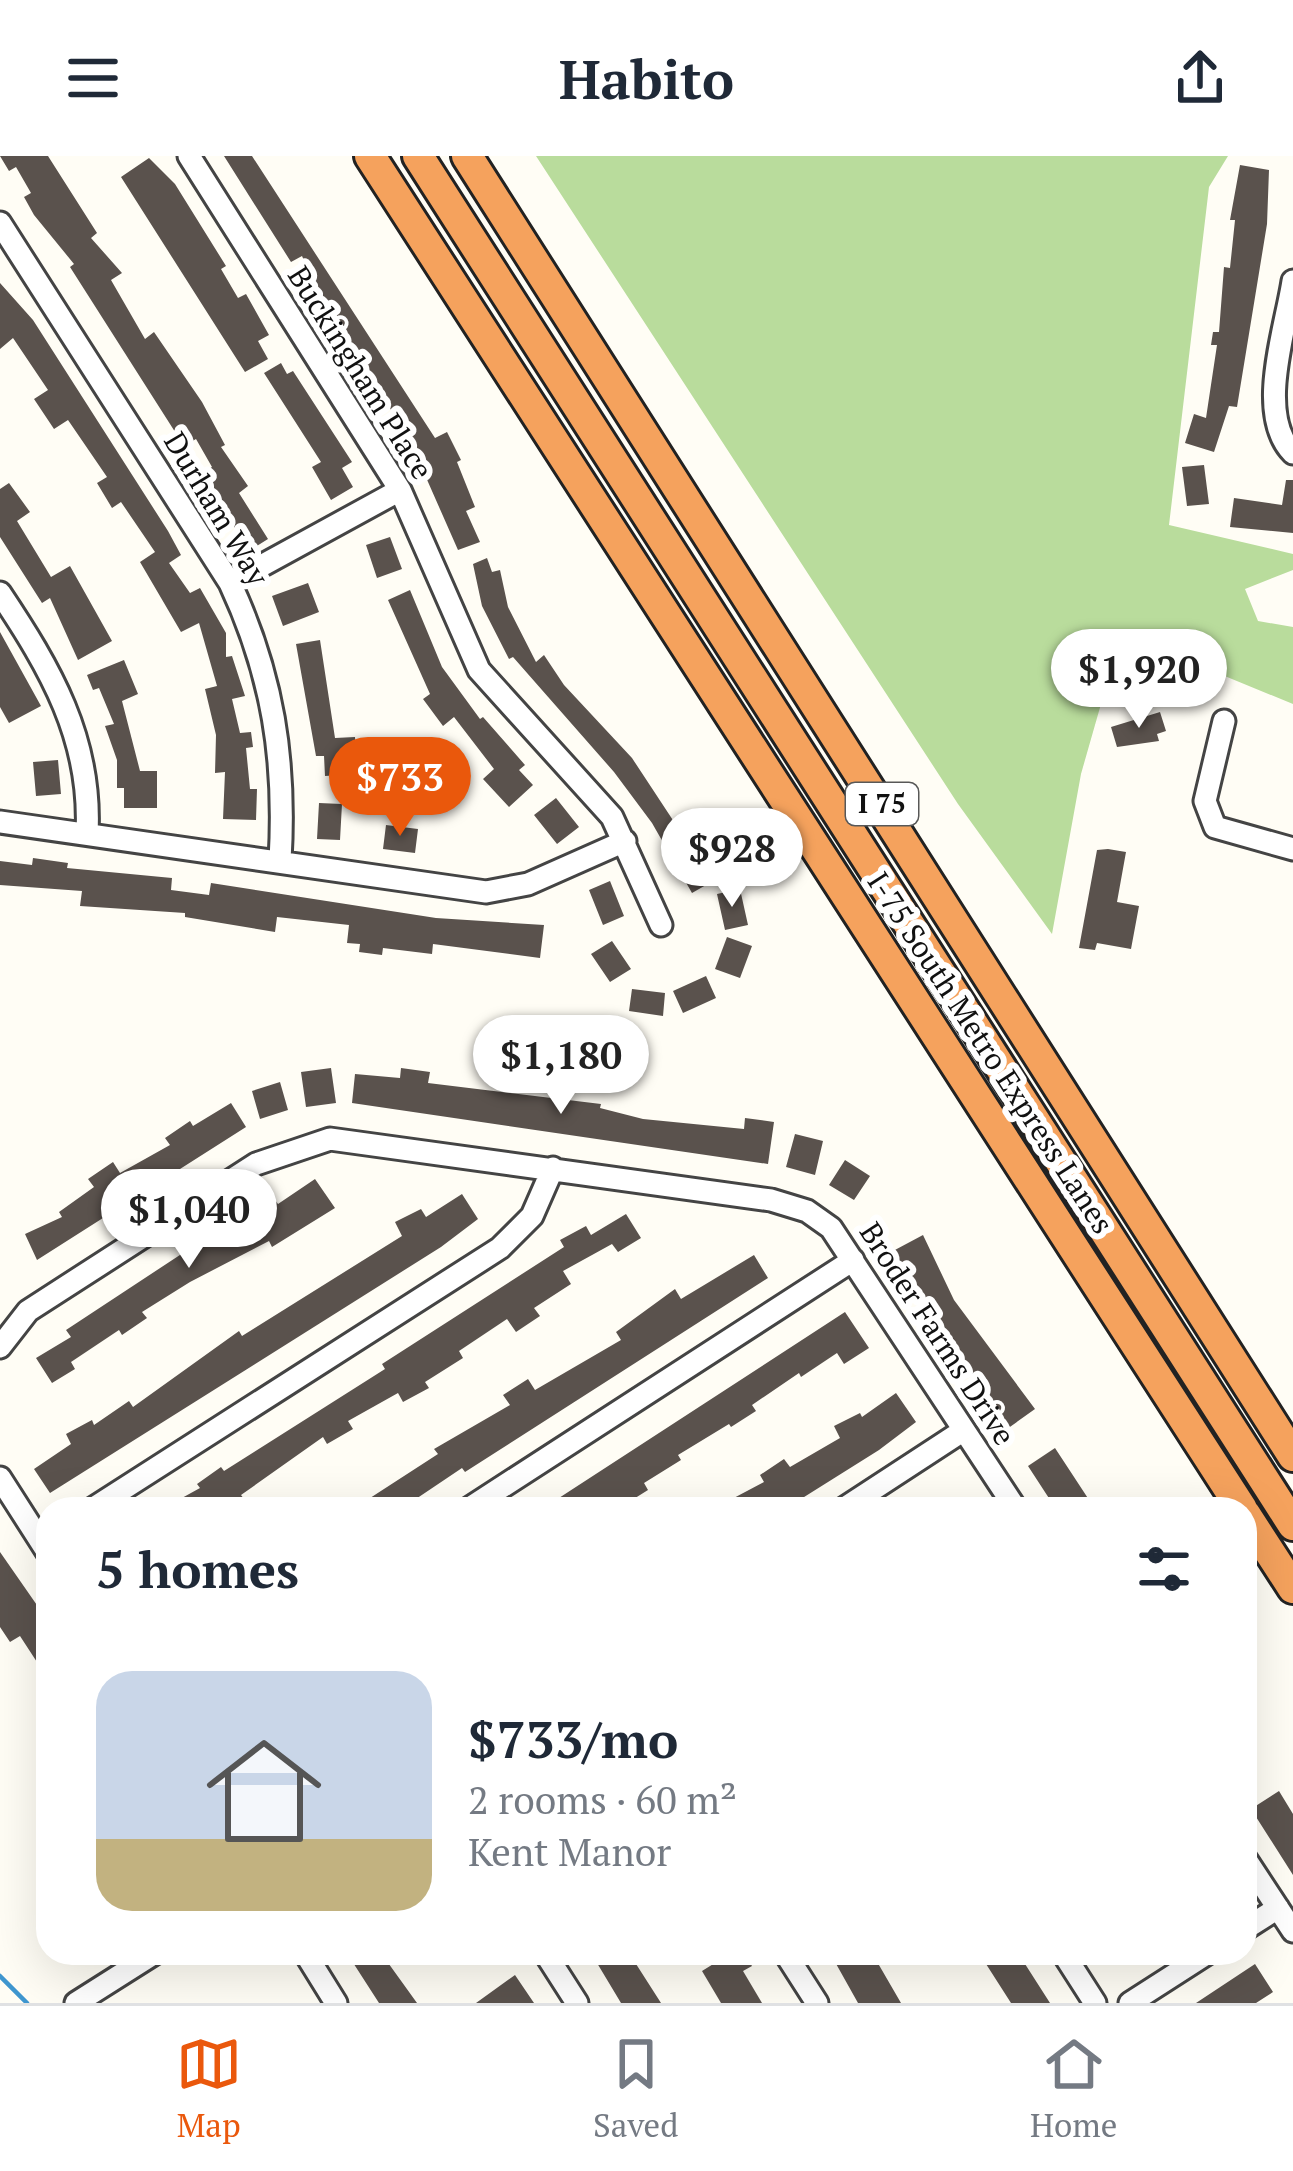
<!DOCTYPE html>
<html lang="en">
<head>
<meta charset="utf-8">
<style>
  :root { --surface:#fff; --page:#f2f2f3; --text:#1f2937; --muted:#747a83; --line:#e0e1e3; --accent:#ea580c }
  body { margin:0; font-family:"PT Serif",serif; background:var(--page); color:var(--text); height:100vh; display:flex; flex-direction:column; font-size:45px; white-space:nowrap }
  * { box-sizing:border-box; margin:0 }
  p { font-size:39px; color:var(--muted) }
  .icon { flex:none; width:66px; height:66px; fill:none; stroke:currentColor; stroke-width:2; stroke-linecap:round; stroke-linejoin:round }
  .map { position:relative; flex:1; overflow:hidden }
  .details { position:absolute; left:36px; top:1341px; width:1221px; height:468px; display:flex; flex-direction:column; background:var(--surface); border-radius:36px; box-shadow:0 12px 48px #0002 }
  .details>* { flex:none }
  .price { position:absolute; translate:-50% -102px; padding:0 27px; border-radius:42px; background:#fff; color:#222; font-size:39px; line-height:78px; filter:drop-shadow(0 3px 6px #0008) }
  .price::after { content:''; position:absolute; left:50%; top:72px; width:36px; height:27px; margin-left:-18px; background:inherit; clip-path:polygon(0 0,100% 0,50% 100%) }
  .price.active { background:var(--accent); color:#fff }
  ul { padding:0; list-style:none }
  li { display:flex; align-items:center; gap:36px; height:300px; padding:0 60px }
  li+li { border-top:3px solid var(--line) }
  li span { display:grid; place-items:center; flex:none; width:336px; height:240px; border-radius:36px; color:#555 }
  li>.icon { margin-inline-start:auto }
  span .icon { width:144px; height:144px; fill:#fffc; stroke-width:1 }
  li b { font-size:51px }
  h2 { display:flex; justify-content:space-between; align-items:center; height:144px; padding:0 60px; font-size:51px }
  header { display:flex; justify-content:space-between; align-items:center; height:156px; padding:0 60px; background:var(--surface); font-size:54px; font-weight:700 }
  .tabs { display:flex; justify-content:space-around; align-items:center; height:168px; border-top:3px solid var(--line); background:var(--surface); font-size:33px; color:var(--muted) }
  .tabs a { display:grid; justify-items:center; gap:6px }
  .tabs .active { color:var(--accent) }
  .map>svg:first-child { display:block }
</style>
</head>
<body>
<header><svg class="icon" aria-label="menu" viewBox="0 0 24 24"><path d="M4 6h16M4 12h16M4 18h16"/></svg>Habito<svg class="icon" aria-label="share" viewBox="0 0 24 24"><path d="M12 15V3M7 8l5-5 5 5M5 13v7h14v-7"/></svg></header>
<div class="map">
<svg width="1293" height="1847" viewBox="0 0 1293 1847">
  <rect width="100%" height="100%" fill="#fffdf5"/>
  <!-- forest -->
  <path fill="#b9dc9c" d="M536,0h692l-19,31 -40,338 124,29v16l-48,19 13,32 35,6v77l-95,-39 -95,32 -22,77 -29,160 -94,-130z"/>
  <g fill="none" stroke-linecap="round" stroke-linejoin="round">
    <!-- stream -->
    <path stroke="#3f96cf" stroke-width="4.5" d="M0,1820l27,27"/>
  </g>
  <!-- building -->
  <path fill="#5a524d" d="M0,0h48l49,77 -6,5 31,35 -11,7 34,59 9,-7 48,70 23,43 -4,2 27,39 -9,7 29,46 -19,12 -48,-77 11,-7 -16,-28 -12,7 -114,-179 4,-3 -40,-49 -10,-18 7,-4 -15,-26 -7,4z
    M224,0h28l183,282 12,-6 14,28 -4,2 18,45 -9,4 14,31 -22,8 -52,-118 -101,-149 7,-5 -10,-22 -11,6z
    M149,2l26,26 51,82 -5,3 17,29 8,-4 23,41 -11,6 10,18 -23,13 -124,-195z
    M1240,9l29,5 -2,54 -30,183 -8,-1 -15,46 -29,-9 9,-29 12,4 11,-73h-6l2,-13h6l5,-65 6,1 5,-48h-5z
    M0,127l33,37 135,211 13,24 -12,8 21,30 10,-5 26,45v24l6,-1 13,40 -13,3 8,34 11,-1 2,15 -7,1 4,41h7l-1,31 -33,-1 2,-47 -10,1 1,-38 -11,-46 12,-3 -18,-63 -18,9 -41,-70 15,-10 -34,-50 -9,6 -15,-25 10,-6 -39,-57 -14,9 -20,-30 14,-9 -35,-52 -13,11z
    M281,207l6,11 6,-3 59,91 -10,6 11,19 -22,13 -19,-33 9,-5 -57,-89z
    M1204,309l5,39 -22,2 -5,-39z
    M1286,324h7v53l-63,-6 4,-29 48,7z
    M9,327l21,29 -13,9 34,56 19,-11 42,75 -34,19 -28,-62 -8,5 -42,-66v-48z
    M390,381l12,32 -25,9 -11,-33z
    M487,402l5,14 8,-2 8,37 28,55 8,-7 20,30 68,73 81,123 -21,12 -40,-70 -38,-51 -101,-115 -4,2 -27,-53 -9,-42z
    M308,427l11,29 -36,14 -11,-30z
    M410,434l32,77 38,52 3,-2 42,48 -6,5 14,15 -24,22 -26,-28 11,-10 -40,-52 -11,9 -20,-27 7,-5 -42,-94z
    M0,476l41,74 -32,17 -9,-16z
    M320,484l15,98 20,-1 2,37 -32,2 -1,-20h-8l-20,-112z
    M124,504l14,34 -16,7 18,70h17v37h-33v-20h-7v-28l-12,-34 9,-2 -15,-36 -6,2 -6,-15z
    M1160,556l6,19 -9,3 2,7 -42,6 -6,-20z
    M58,604l3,34 -25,2 -3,-34z
    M556,642l23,29 -22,17 -23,-29z
    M319,647l23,1 -2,36 -23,-1z
    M386,669l32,4 -3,24 -32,-4z
    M1108,693l18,3 -9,50 22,4 -8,43 -34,-6 -2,7 -16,-2 18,-98z
    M33,702l35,5 -1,5 105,10 -1,12 38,5 2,-12 225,35 108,7 -4,33 -107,-14 -1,10 -49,-6 -1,7 -23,-3 1,-8 -13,-1 2,-18 -72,-8 -2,15 -90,-15v-4l-105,-7 2,-15 -82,-6v-24l32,4z
    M610,725l14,35 -21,9 -14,-35z
    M740,733l8,36 -23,5 -8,-36z
    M727,781l25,9 -12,32 -25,-9z
    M612,785l19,28 -21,13 -19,-28z
    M706,820l10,22 -33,15 -10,-22z
    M632,833l33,4 -2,23 -34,-5z
    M331,912l5,35 -30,4 -5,-35z
    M401,912l29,4 -2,11 173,21 -1,4 43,11 101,10 1,-11 29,4 -6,42 -416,-61 3,-29 45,4z
    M280,926l8,28 -28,9 -8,-28z
    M231,947l15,24 -209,133 -12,-26 37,-17 -3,-5 35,-25 -6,-8 25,-17 7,11 50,-28 -5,-7 25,-17 3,5z
    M795,978l28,7 -8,34 -29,-8z
    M845,1004l25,16 -16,24 -25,-15z
    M315,1023l20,29 -63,39 -3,-6 -79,41 -48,30 5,6 -25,17 -3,-5 -48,32 4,7 -23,14 -16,-25 35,-21 -5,-7 205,-135 7,9z
    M462,1038l16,25 -37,28 -391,246 -16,-24 37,-25 -5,-10 26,-14 2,5 35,-24 4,6 106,-76 3,5 160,-100 -7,-14 26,-13 5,8z
    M626,1058l15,24 -23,14 -6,-8 -49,27 8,13 -37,24 6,8 -24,16 -9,-13 -48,32 4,7 -38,24 4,6 -26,14 -5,-9 -50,28 5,8 -26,15 -4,-7 -82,58 6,8 -8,6h-77l38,-21 -3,-4 24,-17 3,4 161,-102 -3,-5 182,-117 -4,-7 26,-14 5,9z
    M923,1079l31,65 81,109 -28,20 -114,-178z
    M754,1099l14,23 -303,194 -3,-4 -61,41h-29l-5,-9 71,-46 -4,-5 76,-44 -7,-10 25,-16 7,11 86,-50 -5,-8 59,-43 6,10z
    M845,1156l24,36 -25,16 -7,-11 -36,24 -2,-4 -47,32 4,6 -25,16 -2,-3 -51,31 3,5 -37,23 4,7 -24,15 -4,-6 -15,10h-63z
    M896,1237l20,29 -37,28 -94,59h-72l51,-27 -4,-7 24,-16 6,8 50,-29 -6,-12 26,-13 2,4z
    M1055,1292l40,61h-39l-28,-43z
    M0,1396l48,69v58l-28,-43 -10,6 -10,-15z
    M1279,1635l14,23v61l-42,-66z
    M357,1797h24l36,50h-38l-29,-45z
    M591,1797h38l32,50h-40z
    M731,1797h13l8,13 -9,5 19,32h-41l-19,-32z
    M830,1797h42l29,50h-43z
    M979,1797h39l32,50h-39z
    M1255,1808l18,28 -17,11h-60z
    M515,1819l19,28h-58z"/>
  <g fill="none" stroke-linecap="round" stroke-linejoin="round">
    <!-- minor casing -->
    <g stroke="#444" stroke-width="27">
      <path id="minor" d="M189,0l211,334 79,180 133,147 49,108
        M0,67l230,360c43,92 56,177 50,278
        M1293,125c-7,47 -38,134 0,172
        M230,427l170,-93
        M0,437c50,75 92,146 87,240
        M1224,565l-19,80 10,26 78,22
        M0,666l486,70 42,-8 97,-43
        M0,1191l28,-36 228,-147 74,-25 441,61 36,11 24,17 185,281
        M0,1322l48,75
        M92,1353l408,-261 32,-32 21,-48
        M468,1353l385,-249
        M843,1353l121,-79
        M1245,1702l48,73
        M1245,1773l33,-21
        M305,1797l31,50
        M545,1797l32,50
        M785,1797l32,50
        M1063,1797l32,50
        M76,1847l79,-50
        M1130,1847l78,-50"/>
    </g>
    <!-- highway casing -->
    <g stroke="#222" stroke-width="36">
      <path id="highway" d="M370,0l872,1353
        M418,0l875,1369
        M467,0l826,1300
        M1245,1358l48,74"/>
    </g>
    <!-- minor -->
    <use href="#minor" stroke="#fff" stroke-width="21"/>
    <!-- highway -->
    <use href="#highway" stroke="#f5a25d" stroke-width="30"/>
  </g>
  <g text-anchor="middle" stroke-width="12" stroke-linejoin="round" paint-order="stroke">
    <!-- shield labels -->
    <rect fill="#fff" stroke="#585858" stroke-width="3" x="846" y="627" width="72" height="42" rx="9"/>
    <g font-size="27" font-weight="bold" fill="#111">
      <text x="882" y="657">I 75</text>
    </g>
    <!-- street labels -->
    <g font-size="30" fill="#111" stroke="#fff">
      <text transform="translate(360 217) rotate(58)" y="10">Buckingham Place</text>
      <text transform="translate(216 353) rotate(59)" y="10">Durham Way</text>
      <text transform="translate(990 897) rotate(57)" y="10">I-75 South Metro Express Lanes</text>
      <text transform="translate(937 1178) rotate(57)" y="10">Broder Farms Drive</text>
    </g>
  </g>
</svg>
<b class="price" style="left:1139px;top:575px">$1,920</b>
<b class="price active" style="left:400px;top:683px">$733</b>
<b class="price" style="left:732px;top:754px">$928</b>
<b class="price" style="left:561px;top:961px">$1,180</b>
<b class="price" style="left:189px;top:1115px">$1,040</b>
<section class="details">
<h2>5 homes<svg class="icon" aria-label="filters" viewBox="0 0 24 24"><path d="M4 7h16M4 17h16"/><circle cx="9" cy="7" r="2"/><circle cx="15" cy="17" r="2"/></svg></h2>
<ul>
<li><span style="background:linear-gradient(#c9d6e8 70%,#c2b280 0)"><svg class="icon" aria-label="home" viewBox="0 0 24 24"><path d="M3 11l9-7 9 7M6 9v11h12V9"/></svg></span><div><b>$733/mo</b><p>2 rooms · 60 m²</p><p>Kent Manor</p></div></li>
</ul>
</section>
</div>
<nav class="tabs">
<a class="active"><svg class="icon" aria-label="map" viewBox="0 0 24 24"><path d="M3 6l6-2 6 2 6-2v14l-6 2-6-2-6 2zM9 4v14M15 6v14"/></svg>Map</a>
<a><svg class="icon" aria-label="saved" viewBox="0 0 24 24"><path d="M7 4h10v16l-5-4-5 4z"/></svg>Saved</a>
<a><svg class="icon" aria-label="home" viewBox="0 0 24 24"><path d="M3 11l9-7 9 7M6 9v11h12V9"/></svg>Home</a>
</nav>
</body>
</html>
